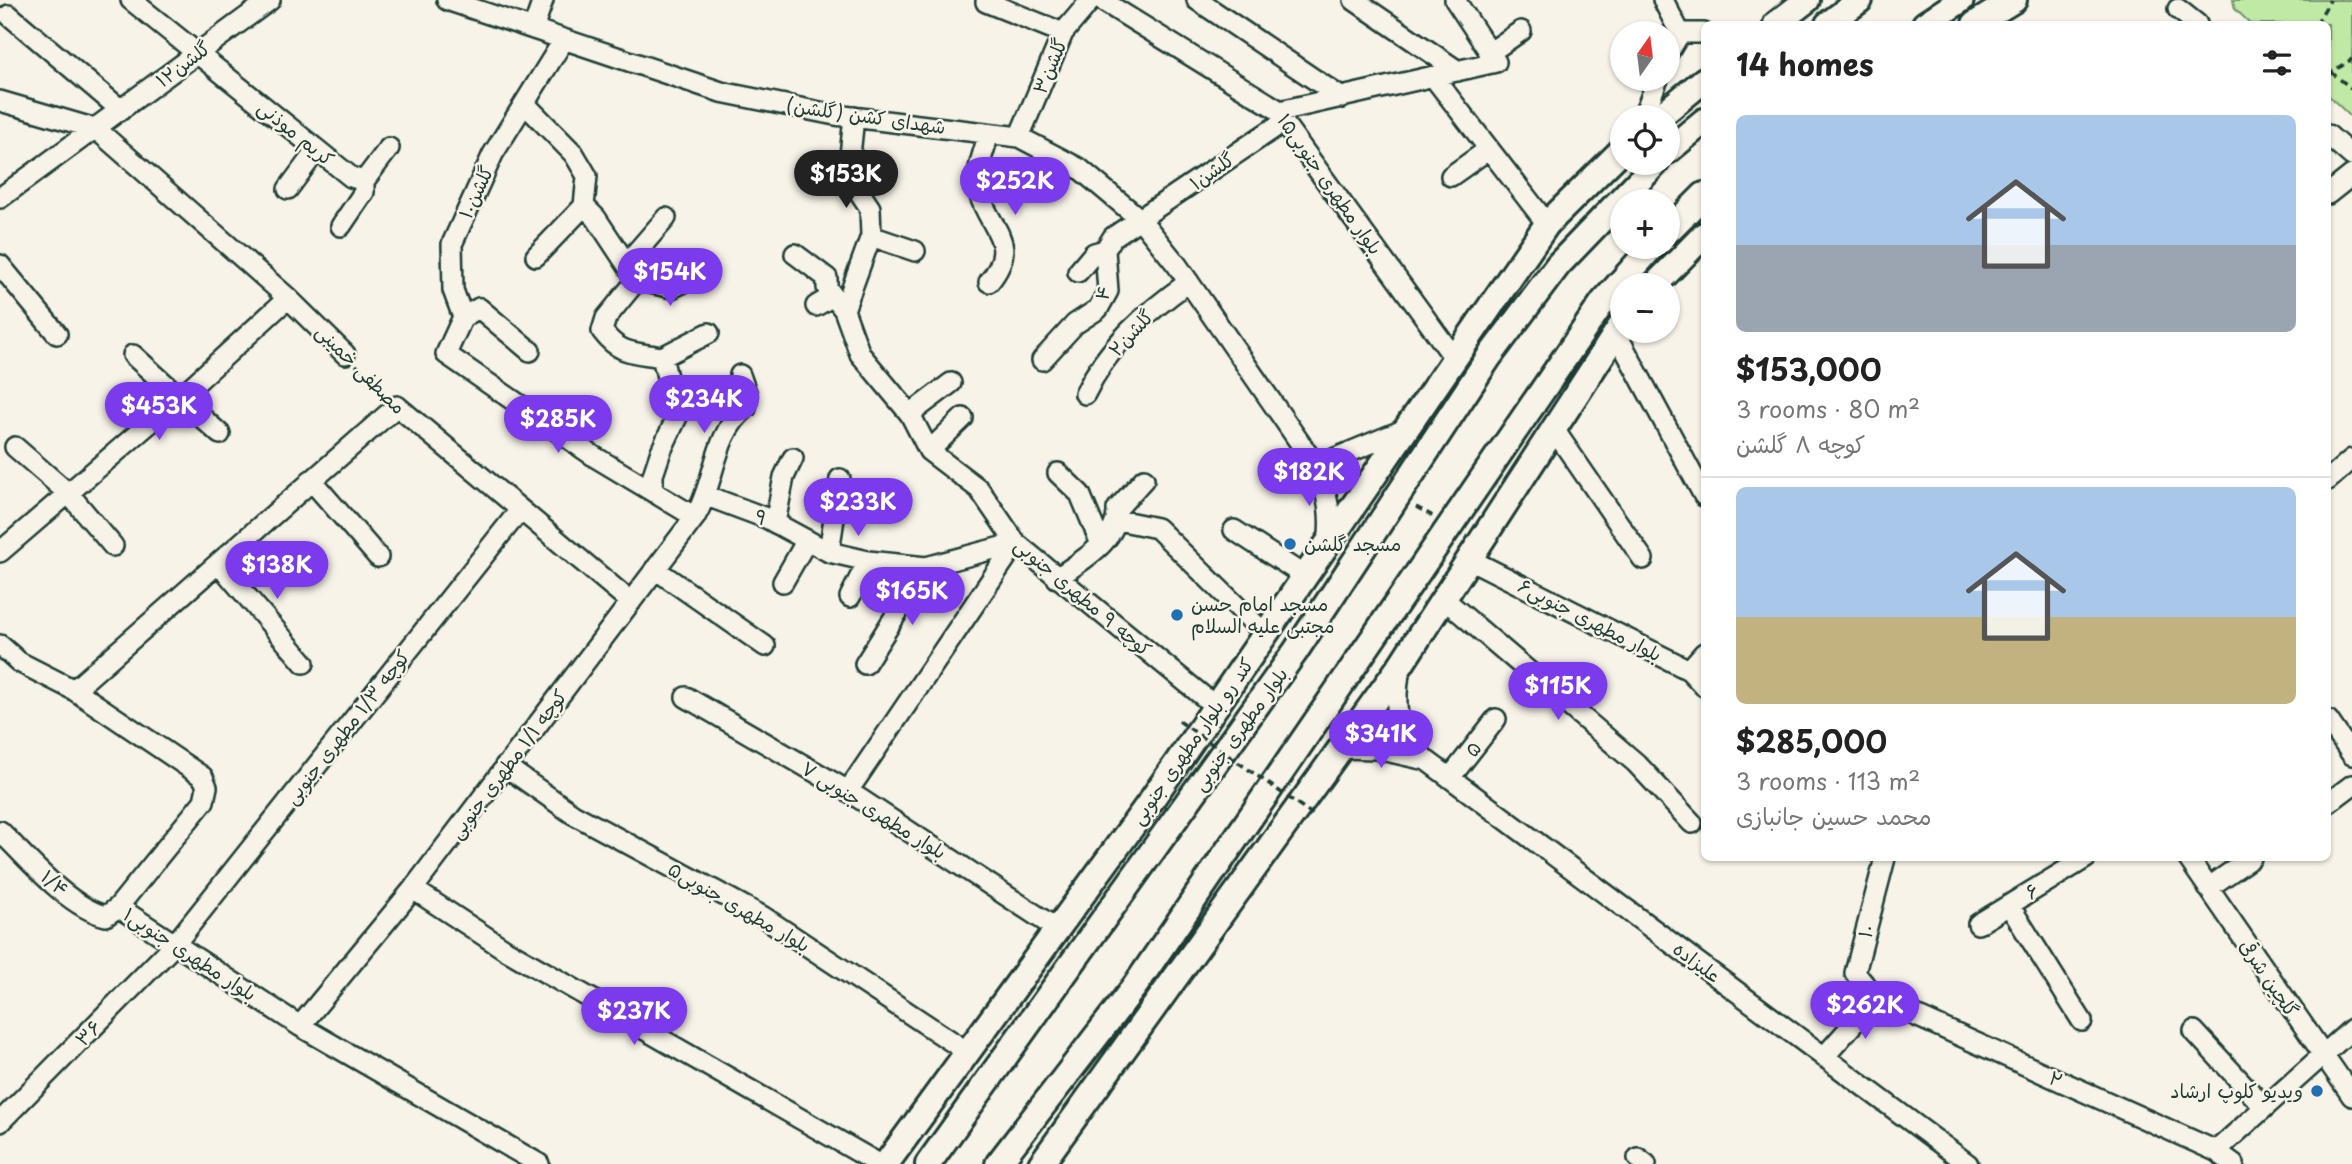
<!DOCTYPE html>
<html lang="en">
<head>
<meta charset="utf-8">
<style>
  :root { --surface:#fff; --page:#f6f6f6; --text:#222; --muted:#767676; --line:#e0e0e0; --accent:#7c3aed }
  body { margin:0; font-family:"Playpen Sans","Playpen Sans Arabic",sans-serif; background:var(--page); color:var(--text); height:100vh; display:flex; flex-direction:column; font-size:26px; white-space:nowrap }
  * { box-sizing:border-box; margin:0 }
  p { font-size:23px; color:var(--muted) }
  .icon { flex:none; width:38px; height:38px; fill:none; stroke:currentColor; stroke-width:2; stroke-linecap:round; stroke-linejoin:round }
  .map { position:relative; flex:1; overflow:hidden }
  .details { position:absolute; left:1701px; top:21px; width:630px; height:840px; display:flex; flex-direction:column; background:var(--surface); border-radius:10px; box-shadow:0 2px 5px #0004 }
  .details>* { flex:none }
  .needle { width:46px; rotate:14deg }
  .fabs { position:absolute; left:1610px; top:21px; display:grid; gap:14px }
  .fabs a { display:grid; place-items:center; width:70px; height:70px; border-radius:50%; background:var(--surface); box-shadow:0 2px 5px #0004; font-size:35px }
  .price { position:absolute; translate:-50% -60px; padding:0 16px; border-radius:24px; background:var(--accent); color:#fff; font-size:23px; line-height:46px; filter:drop-shadow(0 2px 4px #0008) }
  .price::after { content:''; position:absolute; left:50%; top:42px; width:21px; height:16px; margin-left:-10px; background:inherit; clip-path:polygon(0 0,100% 0,50% 100%) }
  .price.active { background:#222; color:#fff }
  ul { padding:0; list-style:none }
  li { display:grid; align-content:center; gap:14px; height:371px; padding:0 35px }
  li+li { border-top:2px solid var(--line) }
  li span { display:grid; place-items:center; height:217px; border-radius:10px; color:#555 }
  li>.icon { margin-inline-start:auto }
  span .icon { width:126px; height:126px; fill:#fffc; stroke-width:1 }
  li b { font-size:30px }
  h2 { display:flex; justify-content:space-between; align-items:center; height:84px; padding:0 35px; font-size:30px }
  .map>svg:first-child { display:block }
</style>
</head>
<body>
<div class="map">
<svg width="2352" height="1164" viewBox="0 0 2352 1164">
  <rect width="100%" height="100%" fill="#f7f3e8"/>
  <filter id="ink" filterUnits="userSpaceOnUse"><feTurbulence type="fractalNoise" baseFrequency=".0143" numOctaves="2"/><feDisplacementMap in="SourceGraphic" scale="14" xChannelSelector="R" yChannelSelector="G"/><feConvolveMatrix kernelMatrix="1 2 1 2 8 2 1 2 1" color-interpolation-filters="sRGB"/></filter>
  <g filter="url(#ink)">
    <!-- green -->
    <path fill="#c0e9a5" stroke="#70936c" stroke-width="2" d="M2233,0h119v118l-24,-23v-71h-77l-16,-15z
      M1385,698l16,47 -49,-4z"/>
    <g fill="none" stroke-linecap="round" stroke-linejoin="round">
      <!-- minor casing -->
      <g stroke="#1f3d34" stroke-width="24">
        <path id="minor" d="M131,0l220,177 13,4 25,-33
          M447,0l274,92 114,23 184,22 61,32 61,51 36,45 139,201c12,27 16,49 12,78
          M1101,0l179,111 3,11 172,237
          M1197,0l145,98
          M1354,0l104,71
          M1663,0l17,33
          M986,2l77,31
          M2178,9l19,15
          M9,15l112,95
          M533,29l10,-29
          M563,41l-70,113 -41,90 1,46 10,27 -17,37 149,103 100,60
          M1489,53l32,-22
          M1668,53l12,-20h24
          M1435,79l112,145
          M0,101l96,28 192,169 57,56
          M526,105l48,49 13,22 -3,30 12,12 41,62 -31,38 -4,13c18,24 32,21 60,26l15,60 -16,34 -8,24v17
          M1280,111l216,-49 -41,-62
          M1643,117l15,-38
          M989,134c-5,17 -15,40 -10,59 10,36 42,50 10,89
          M2328,135l24,21
          M1019,137l44,-104 28,-33
          M1451,176l38,-27
          M288,189l28,-38
          M2328,194l24,-19
          M0,198l270,-198
          M341,226l23,-34v-11
          M871,236l44,15
          M795,254l32,24v10l17,22 16,44 50,60 19,37 50,38 37,54 199,163
          M536,256l48,-50
          M627,263l39,-45
          M0,265l57,69
          M1078,272l16,-19 11,-3
          M637,280l35,8 27,-13
          M816,306l17,-10
          M844,310l27,-74 -1,-28 -22,-33 6,-58
          M463,317l16,-9 51,43
          M1616,333l88,163
          M133,355l87,79
          M662,357l47,-24
          M1042,360l33,-36 23,-15 10,-18 -3,-41 8,-13 170,-115
          M1085,394c22,-47 61,-82 104,-112
          M910,414l41,-31
          M1553,428l90,131
          M15,447l54,47 44,52
          M929,451l34,-33
          M1316,466l92,-38
          M1058,473l22,21 21,50
          M311,480l67,77
          M2328,480l24,-21
          M707,496l59,22 63,34 39,9 58,6 90,-24
          M1118,520l39,8 109,107
          M775,523l9,-46 9,-19
          M1234,530l72,47
          M0,552l179,-154 109,-100
          M829,552l11,-73
          M1471,560l218,110 15,16
          M220,565l84,98
          M655,569l110,77
          M1057,578c23,-17 62,-37 60,-69l27,-30
          M783,582l24,-42
          M850,597l18,-36
          M1444,599l192,164 56,60
          M0,645l19,17 55,28 129,87 4,10 -3,14 -86,106 182,119 239,138
          M865,664l61,-97
          M1400,667c-7,44 -5,61 26,93l542,404
          M1689,670l15,-17
          M74,690l323,-284 234,196
          M686,697l162,94 209,138
          M2328,720l24,35
          M1341,748l36,1 49,11
          M505,766l68,48 189,102 207,137
          M1450,778l46,-59
          M848,791l168,-248
          M2328,803l24,-18
          M0,831c26,26 69,77 106,85l12,-9
          M1885,858l-30,115 21,25 340,153 18,13
          M2188,858l164,238
          M2208,888l43,-30
          M413,889l93,61 373,214
          M2009,905l73,116
          M1978,924l108,-66
          M300,1026l113,-137 282,-372c21,-36 18,-82 51,-109l1,-13 -7,-20
          M2194,1031l70,76
          M1824,1057l52,-59
          M0,1122l175,-178 345,-434
          M2216,1151l136,-122
          M1638,1158l8,6"/>
      </g>
      <!-- major casing -->
      <g stroke="#1f3d34" stroke-width="30">
        <path id="major" d="M1776,24l31,-24
          M1828,24l32,-24
          M1925,24l36,-24
          M1975,24l39,-24
          M1659,117l45,-37
          M1668,151l36,-30
          M1668,231l36,-36
          M1655,285l49,-50
          M886,1164l264,-362 397,-578 75,-74
          M928,1164l367,-512 194,-295 69,-92 98,-102
          M998,1164l137,-178 468,-684 49,-55
          M1041,1164l359,-498 222,-342"/>
      </g>
      <!-- path -->
      <path stroke="#1f3d34" stroke-width="3.5" stroke-dasharray="7 5" stroke-linecap="butt" d="M2319,24v-5l11,-19
        M2328,60l3,12 21,17
        M2328,75l24,-16
        M356,365l29,29
        M1416,507l15,8 -2,3"/>
      <!-- minor -->
      <use href="#minor" stroke="#f7f3e8" stroke-width="19"/>
      <!-- major -->
      <use href="#major" stroke="#f7f3e8" stroke-width="24"/>
      <!-- path-bridge -->
      <path stroke="#1f3d34" stroke-width="3.5" stroke-dasharray="7 5" stroke-linecap="butt" d="M1179,721l136,95"/>
    </g>
  </g>
  <!-- markers -->
  <g fill="#1f6fb2" stroke="#f7f3e8" stroke-width="2.5">
    <circle cx="1290" cy="544" r="7"/>
    <circle cx="1177" cy="615" r="7"/>
    <circle cx="2317" cy="1091" r="7"/>
  </g>
  <g text-anchor="middle" stroke-width="5" stroke-linejoin="round" paint-order="stroke">
    <!-- street labels -->
    <g font-size="19" fill="#1f3d34" stroke="#f7f3e8">
      <text transform="translate(183 64) rotate(-37)" y="7">گلشن۱۲</text>
      <text transform="translate(1050 66) rotate(-67)" y="7">گلشن۳</text>
      <text transform="translate(866 116) rotate(8)" y="7">شهدای کشن (گلشن)</text>
      <text transform="translate(296 133) rotate(39)" y="7">کریم موذنی</text>
      <text transform="translate(1212 171) rotate(-35)" y="7">گلشن۱</text>
      <text transform="translate(1330 184) rotate(55)" y="7">بلوار مطهری جنوبی۱۵</text>
      <text transform="translate(476 192) rotate(-65)" y="7">گلشن۱۰</text>
      <text transform="translate(1103 293) rotate(-73)" y="7">۴</text>
      <text transform="translate(1131 333) rotate(-47)" y="7">گلشن۲</text>
      <text transform="translate(361 369) rotate(45)" y="7">مصطفی خمینی</text>
      <text transform="translate(761 517) rotate(23)" y="7">۹</text>
      <text transform="translate(1083 597) rotate(40)" y="7">کوچه ۹ مطهری جنوبی</text>
      <text transform="translate(1590 620) rotate(27)" y="7">بلوار مطهری جنوبی۶</text>
      <text transform="translate(347 727) rotate(-52)" y="7">کوچه ۱/۳ مطهری جنوبی</text>
      <text transform="translate(1240 729) rotate(-54)" y="7">بلوار مطهری جنوبی</text>
      <text transform="translate(1192 741) rotate(-55)" y="7">کند رو بلوار مطهری جنوبی</text>
      <text transform="translate(1473 749) rotate(-51)" y="7">۵</text>
      <text transform="translate(508 764) rotate(-53)" y="7">کوچه ۱/۱ مطهری جنوبی</text>
      <text transform="translate(874 810) rotate(32)" y="7">۷ بلوار مطهری جنوبی</text>
      <text transform="translate(55 883) rotate(40)" y="7">۱/۴</text>
      <text transform="translate(2032 891) rotate(-32)" y="7">۶</text>
      <text transform="translate(739 907) rotate(30)" y="7">۵بلوار مطهری جنوبی</text>
      <text transform="translate(1866 931) rotate(-75)" y="7">۱۰</text>
      <text transform="translate(190 954) rotate(33)" y="7">۱بلوار مطهری جنوبی</text>
      <text transform="translate(1697 962) rotate(37)" y="7">علیزاده</text>
      <text transform="translate(2269 978) rotate(56)" y="7">گلچین شرقی</text>
      <text transform="translate(88 1033) rotate(-45)" y="7">۳۶</text>
      <text transform="translate(2056 1079) rotate(24)" y="7">۲</text>
    </g>
    <!-- poi labels -->
    <g font-size="19" fill="#1f3d34" stroke="#f7f3e8" text-anchor="start">
      <text x="1304" y="551">مسجد گلشن</text>
      <text x="1191" y="611">مسجد امام حسن<tspan x="1191" dy="22">مجتبی علیه السلام</tspan></text>
      <text x="2303" y="1098" text-anchor="end">ویدیو کلوپ ارشاد</text>
    </g>
  </g>
</svg>
<div class="fabs">
<a><svg class="needle" viewBox="-14 -14 28 28"><path d="M0-13l5 13h-10z" fill="#e53935"/><path d="M0 13l5-13h-10z" fill="#767676"/></svg></a>
<a><svg class="icon" aria-label="locate" viewBox="0 0 24 24"><circle cx="12" cy="12" r="6"/><path d="M12 2v4M12 18v4M2 12h4M18 12h4"/></svg></a>
<a>+</a>
<a>−</a>
</div>
<b class="price active" style="left:846px;top:210px">$153K</b>
<b class="price" style="left:1015px;top:217px">$252K</b>
<b class="price" style="left:670px;top:308px">$154K</b>
<b class="price" style="left:704px;top:435px">$234K</b>
<b class="price" style="left:159px;top:442px">$453K</b>
<b class="price" style="left:558px;top:455px">$285K</b>
<b class="price" style="left:1309px;top:508px">$182K</b>
<b class="price" style="left:858px;top:538px">$233K</b>
<b class="price" style="left:277px;top:601px">$138K</b>
<b class="price" style="left:912px;top:627px">$165K</b>
<b class="price" style="left:1558px;top:722px">$115K</b>
<b class="price" style="left:1381px;top:770px">$341K</b>
<b class="price" style="left:1865px;top:1041px">$262K</b>
<b class="price" style="left:634px;top:1047px">$237K</b>
<section class="details">
<h2>14 homes<svg class="icon" aria-label="filters" viewBox="0 0 24 24"><path d="M4 7h16M4 17h16"/><circle cx="9" cy="7" r="2"/><circle cx="15" cy="17" r="2"/></svg></h2>
<ul>
<li><span style="background:linear-gradient(#a9c7e8 60%,#9aa5b1 0)"><svg class="icon" aria-label="home" viewBox="0 0 24 24"><path d="M3 11l9-7 9 7M6 9v11h12V9"/></svg></span><div><b>$153,000</b><p>3 rooms · 80 m²</p><p>کوچه ۸ گلشن</p></div></li>
<li><span style="background:linear-gradient(#a9c7e8 60%,#c2b280 0)"><svg class="icon" aria-label="home" viewBox="0 0 24 24"><path d="M3 11l9-7 9 7M6 9v11h12V9"/></svg></span><div><b>$285,000</b><p>3 rooms · 113 m²</p><p>محمد حسین جانبازی</p></div></li>
</ul>
</section>
</div>
</body>
</html>
